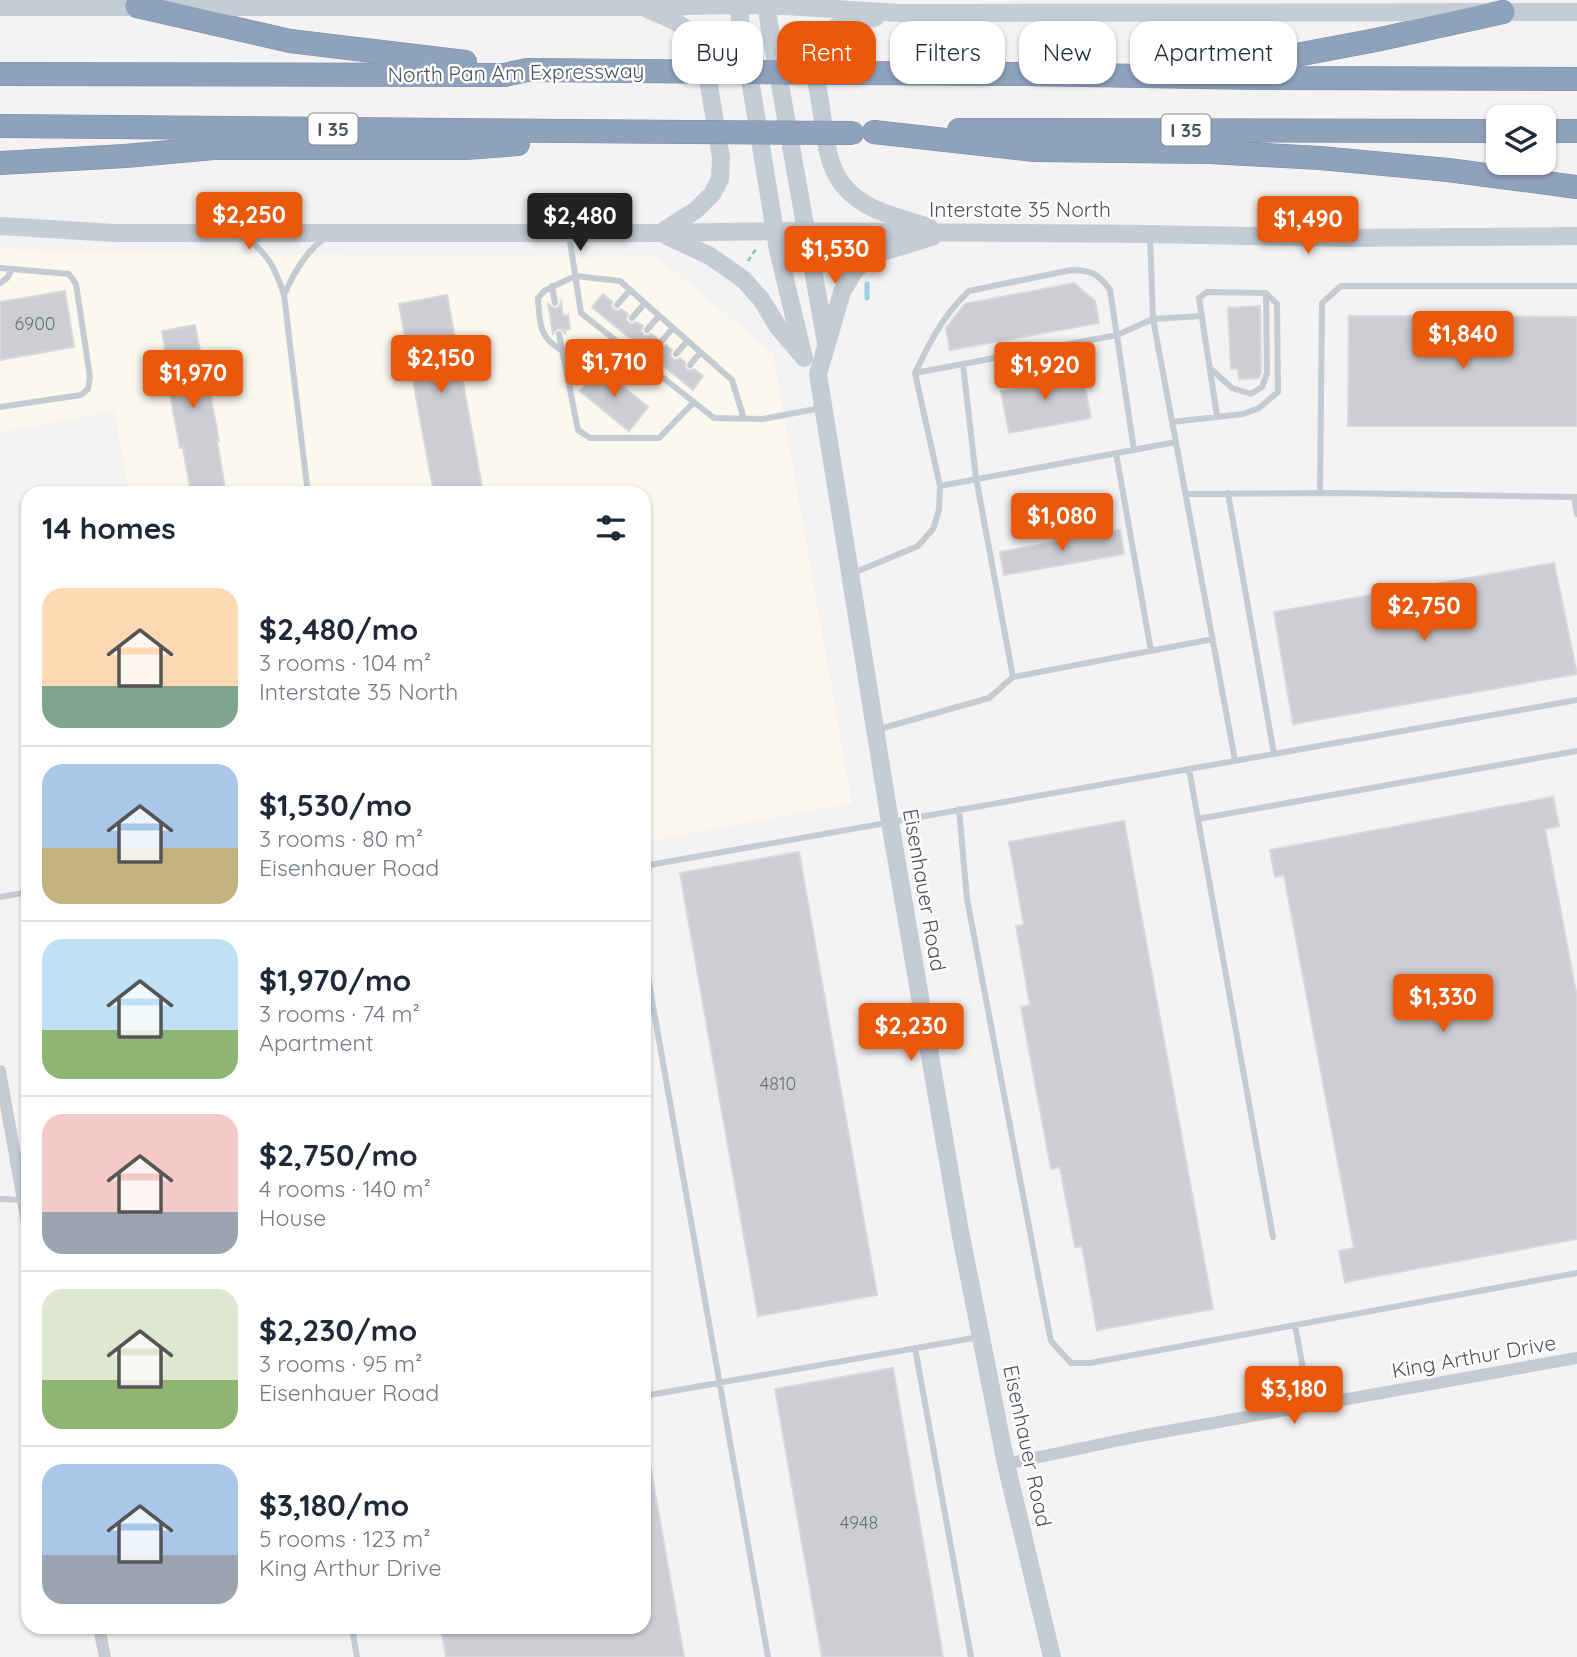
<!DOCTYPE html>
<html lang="en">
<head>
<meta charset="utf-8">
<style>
  :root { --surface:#fff; --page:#f6f6f7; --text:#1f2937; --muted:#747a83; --line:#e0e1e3; --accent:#ea580c }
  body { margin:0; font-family:Quicksand,sans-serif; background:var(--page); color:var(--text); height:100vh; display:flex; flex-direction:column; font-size:26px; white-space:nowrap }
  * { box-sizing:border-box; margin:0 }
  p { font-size:23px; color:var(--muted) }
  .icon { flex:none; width:38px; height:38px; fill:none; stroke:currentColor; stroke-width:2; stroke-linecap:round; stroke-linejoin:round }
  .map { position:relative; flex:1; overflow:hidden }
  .side { position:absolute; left:21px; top:486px; width:630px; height:1148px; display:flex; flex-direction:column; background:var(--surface); border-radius:21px; box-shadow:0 2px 5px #0004 }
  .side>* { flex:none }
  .hud { position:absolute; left:672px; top:21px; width:665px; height:63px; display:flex; gap:14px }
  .fabs { position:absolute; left:1486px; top:105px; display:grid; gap:14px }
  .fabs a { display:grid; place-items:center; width:70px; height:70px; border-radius:14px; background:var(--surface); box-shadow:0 2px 5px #0004; font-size:35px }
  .price { position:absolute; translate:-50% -60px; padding:0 16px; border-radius:7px; background:var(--accent); color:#fff; font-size:23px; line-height:46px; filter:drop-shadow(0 2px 4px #0008) }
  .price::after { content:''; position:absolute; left:50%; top:42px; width:21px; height:16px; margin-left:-10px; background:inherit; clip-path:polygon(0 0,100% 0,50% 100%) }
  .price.current { background:#222; color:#fff }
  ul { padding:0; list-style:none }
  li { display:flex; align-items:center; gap:21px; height:175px; padding:0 21px }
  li+li { border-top:2px solid var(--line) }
  li span { display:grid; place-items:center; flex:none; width:196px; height:140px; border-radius:21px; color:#555 }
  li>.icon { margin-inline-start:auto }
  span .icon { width:84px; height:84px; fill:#fffc; stroke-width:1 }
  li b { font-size:30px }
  h2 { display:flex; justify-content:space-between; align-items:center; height:84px; padding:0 21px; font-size:30px }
  .pill { padding:0 24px; border-radius:21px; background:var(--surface); box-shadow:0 2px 5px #0004; font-size:24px; line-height:63px }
  .pill.current { background:var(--accent); color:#fff }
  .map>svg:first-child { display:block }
</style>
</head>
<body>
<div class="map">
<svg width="1577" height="1657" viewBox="0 0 1577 1657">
  <rect width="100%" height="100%" fill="#f4f2f2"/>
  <!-- commercial -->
  <path fill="#fbf8ee" d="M0,248l85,5 572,4 116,96 79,450 -208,39v-348l-515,-1 -15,-82 -114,22z"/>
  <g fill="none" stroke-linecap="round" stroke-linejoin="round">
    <!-- stream -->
    <path stroke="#96d2e6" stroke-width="5" d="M867,298v-14"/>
  </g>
  <!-- building -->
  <path fill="#ccced3" stroke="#d6d8dc" stroke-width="2" d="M1074,283l21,18 4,22 -149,27 -4,-22 19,-24z
    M65,291l9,56 -74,13v-58z
    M603,294l9,8 -1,4 3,4 4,1 3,-2 7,5 -2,5 3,4 4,1 3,-2 7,4 -2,5 3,4 4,1 3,-2 6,4 -2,5 3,4h4l4,-2 6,5 -2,5 3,4 4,1 3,-2 5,4v4l2,4h4l3,-1 9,7 -10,14 -101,-83z
    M447,295l35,192 -39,7h-9l-35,-190z
    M561,302l2,14 5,-1 2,14 -5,1v3l-4,-4h-4l-4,5 -5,-30 7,5 4,-2z
    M1260,306l1,66 -2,6 -20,1 -1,-10h-7l-3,-61z
    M1349,316l228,1v109h-229z
    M195,325l9,46h2l13,70h-2l8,47 -34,6 -8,-46h-3l-13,-70 3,-1 -8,-46z
    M599,367l49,40 -19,24 -49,-40z
    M1055,372l1,3 7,-1 1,6 19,-3 8,41 -82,15 -8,-42 18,-3 -1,-6 7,-2 -1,-3z
    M1120,530l4,24 -120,21 -4,-23z
    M1554,563l23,111 -284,50 -19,-112z
    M1553,797l6,29 -14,3 32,168v242l-232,43 -6,-31 15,-3 -70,-373 -9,2 -5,-27z
    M1124,821l89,488 -116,21 -15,-84 -7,1 -15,-80 -9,2 -30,-162 9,-2 -14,-79 8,-1 -15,-83z
    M799,852l78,443 -119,21 -78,-443z
    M893,1368l50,289h-121l-47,-268z
    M651,1470l33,187h-238l-5,-29h203v-157z"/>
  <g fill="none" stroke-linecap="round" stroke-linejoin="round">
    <!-- highway casing -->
    <g stroke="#798da7" stroke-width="24">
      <path id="highway" d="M137,6l153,35 175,21
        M1228,68l148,-28 127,-28
        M846,73l183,1 230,4 318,1
        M0,74l504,1 23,-5
        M0,126l688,6
        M959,130l539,1
        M1544,131h33
        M874,132l161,18 175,2 110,6 128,12 129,17
        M0,163l125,-7 89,-8h252l52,-4"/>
    </g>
    <!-- path -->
    <path stroke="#7fc8a7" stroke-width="2.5" stroke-dasharray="5 3.5" stroke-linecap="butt" d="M833,249l10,10
      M748,261l8,-12"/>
    <!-- lane -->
    <path stroke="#c4cbd2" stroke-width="6" d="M1150,234l3,85 82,441
      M569,235l12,78 133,105 49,1 58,-11
      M246,237c23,19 29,30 38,58l24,199
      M0,268l69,6 7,10 14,93 -2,12 -7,6 -81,12
      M0,283l7,-5 5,-9
      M552,286l3,17
      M284,295c10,-22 21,-43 41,-57
      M617,305l13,-15
      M632,318l13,-15
      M647,330l12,-14
      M559,334l19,96 12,8h69l35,-36
      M661,342l12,-14
      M561,350c-23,-14 -21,-27 -23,-52l6,-7 31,-15 45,5 112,99 12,39
      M676,354l11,-13
      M690,365l10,-12
      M963,365l13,113 37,199
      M1211,369l21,19 19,6 11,-7 5,-14 -1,-80
      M915,373c15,-31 28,-58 54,-82l102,-21c20,0 28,4 39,20l24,160
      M1172,422l71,-8 16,-6 19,-16 -1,-88 -11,-11 -59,-1 -8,6 18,118
      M1116,453l35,198
      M940,486l236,-44
      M1228,493l46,261
      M1320,493l2,-190 19,-17h236
      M1186,494l148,-1 243,4
      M1574,497l3,17
      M851,574l67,-28 15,-17 6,-19 1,-24 -25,-113 202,-38 36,-16 49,-3
      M876,730l113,-32 24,-21 200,-38
      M1189,769l84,468
      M959,809l8,90 78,412 6,30 20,22h19l487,-90
      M1198,819l379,-68
      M644,866l933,-166
      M0,897l28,-5
      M644,955l124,702
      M0,1199l23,1
      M1295,1325l15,82
      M915,1348l56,309
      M644,1396l335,-59
      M352,1628l5,29"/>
    <!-- street -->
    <path stroke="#c4cbd2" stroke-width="12" d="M0,1071l28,158
      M1006,1464l134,-28 437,-78
      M99,1628l6,29"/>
    <!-- secondary -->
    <path stroke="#c4ccd6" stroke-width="18" d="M737,0l41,250 26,108
      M765,0l61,343
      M0,7h643l95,-2 47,1 115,7 677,-1
      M649,10c24,10 35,14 53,34l19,113 -1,22 -8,15 -16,16 -36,23
      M875,18c-16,3 -39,4 -50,17 -8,10 -10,23 -10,35 0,11 4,22 5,32 5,27 5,61 23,83 20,26 56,32 86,42
      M0,226l114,7h546l115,-2 375,3 198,4 229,-2
      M667,236l43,20 33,23 18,20 17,28 22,26
      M932,237l-43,13 -20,8 -14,12 -13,22 -24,82 72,448 70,409 46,233 46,193"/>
    <!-- highway -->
    <use href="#highway" stroke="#8ea2bb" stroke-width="23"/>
    <!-- highway-bridge casing -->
    <g stroke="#798da7" stroke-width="24" stroke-linecap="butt">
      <path id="highway-bridge" d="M527,70l319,3
        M688,132l165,1"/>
    </g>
    <!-- highway-bridge -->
    <use href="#highway-bridge" stroke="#8ea2bb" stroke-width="23"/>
  </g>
  <g text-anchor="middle" stroke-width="5" stroke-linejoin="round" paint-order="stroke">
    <!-- number labels -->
    <g font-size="18" fill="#6b727a">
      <text x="35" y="330">6900</text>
      <text x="778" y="1090">4810</text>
      <text x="859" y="1529">4948</text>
    </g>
    <!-- shield labels -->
    <g fill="#fff" stroke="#81878e" stroke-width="2">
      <rect x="308.5" y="113.5" width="49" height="31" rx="5"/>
      <rect x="1161.5" y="114.5" width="49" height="31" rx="5"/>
    </g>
    <g font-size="19" font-weight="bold" fill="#4b545d">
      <text x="333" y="136">I 35</text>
      <text x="1186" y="137">I 35</text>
    </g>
    <!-- street labels -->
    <g font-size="21" fill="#4b545d" stroke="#fff">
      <text transform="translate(516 73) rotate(-1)" y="7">North Pan Am Expressway</text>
      <text x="1020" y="217">Interstate 35 North</text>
      <text transform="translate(924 890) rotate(80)" y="7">Eisenhauer Road</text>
      <text transform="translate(1474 1357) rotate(-10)" y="7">King Arthur Drive</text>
      <text transform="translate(1027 1446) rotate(78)" y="7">Eisenhauer Road</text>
    </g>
  </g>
</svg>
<div class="fabs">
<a><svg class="icon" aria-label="layers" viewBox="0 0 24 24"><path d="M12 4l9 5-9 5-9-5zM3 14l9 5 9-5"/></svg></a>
</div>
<b class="price" style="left:249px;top:252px">$2,250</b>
<b class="price current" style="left:580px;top:253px">$2,480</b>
<b class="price" style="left:1308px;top:256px">$1,490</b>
<b class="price" style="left:835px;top:286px">$1,530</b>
<b class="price" style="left:1463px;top:371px">$1,840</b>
<b class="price" style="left:441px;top:395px">$2,150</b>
<b class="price" style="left:614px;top:399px">$1,710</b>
<b class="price" style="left:1045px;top:402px">$1,920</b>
<b class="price" style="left:193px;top:410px">$1,970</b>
<b class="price" style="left:1062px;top:553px">$1,080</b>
<b class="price" style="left:1424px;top:643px">$2,750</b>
<b class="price" style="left:1443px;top:1034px">$1,330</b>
<b class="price" style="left:911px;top:1063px">$2,230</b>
<b class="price" style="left:1294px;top:1426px">$3,180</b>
<div class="hud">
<a class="pill">Buy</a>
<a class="pill current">Rent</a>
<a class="pill">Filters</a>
<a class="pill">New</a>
<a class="pill">Apartment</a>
</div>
<section class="side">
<h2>14 homes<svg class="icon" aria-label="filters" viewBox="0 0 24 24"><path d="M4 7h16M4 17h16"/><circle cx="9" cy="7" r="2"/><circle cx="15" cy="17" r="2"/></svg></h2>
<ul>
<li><span style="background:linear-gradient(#ffd9b3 70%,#7fa58c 0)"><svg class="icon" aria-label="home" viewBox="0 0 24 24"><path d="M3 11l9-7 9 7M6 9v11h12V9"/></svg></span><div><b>$2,480/mo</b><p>3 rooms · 104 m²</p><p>Interstate 35 North</p></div></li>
<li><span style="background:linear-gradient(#a9c7e8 60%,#c2b280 0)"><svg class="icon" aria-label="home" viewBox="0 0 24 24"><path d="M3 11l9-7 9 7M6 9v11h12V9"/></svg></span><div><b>$1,530/mo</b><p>3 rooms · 80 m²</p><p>Eisenhauer Road</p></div></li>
<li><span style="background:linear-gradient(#bfe0f5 65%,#8fb573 0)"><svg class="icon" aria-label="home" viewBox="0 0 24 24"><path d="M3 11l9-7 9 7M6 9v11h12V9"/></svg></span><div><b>$1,970/mo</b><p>3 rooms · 74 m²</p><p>Apartment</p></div></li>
<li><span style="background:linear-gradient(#f6c9c9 70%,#9aa5b1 0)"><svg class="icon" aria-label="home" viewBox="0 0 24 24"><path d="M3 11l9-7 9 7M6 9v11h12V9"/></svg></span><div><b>$2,750/mo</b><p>4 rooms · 140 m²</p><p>House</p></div></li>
<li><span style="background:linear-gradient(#dfe7d0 65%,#8fb573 0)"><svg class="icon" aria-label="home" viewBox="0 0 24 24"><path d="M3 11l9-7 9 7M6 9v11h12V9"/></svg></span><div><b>$2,230/mo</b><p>3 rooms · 95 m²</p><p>Eisenhauer Road</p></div></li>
<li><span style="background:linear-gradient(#a9c7e8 65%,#9aa5b1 0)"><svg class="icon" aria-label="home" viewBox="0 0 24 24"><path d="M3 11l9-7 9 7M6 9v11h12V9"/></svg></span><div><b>$3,180/mo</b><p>5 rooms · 123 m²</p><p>King Arthur Drive</p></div></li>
</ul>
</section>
</div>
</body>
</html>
